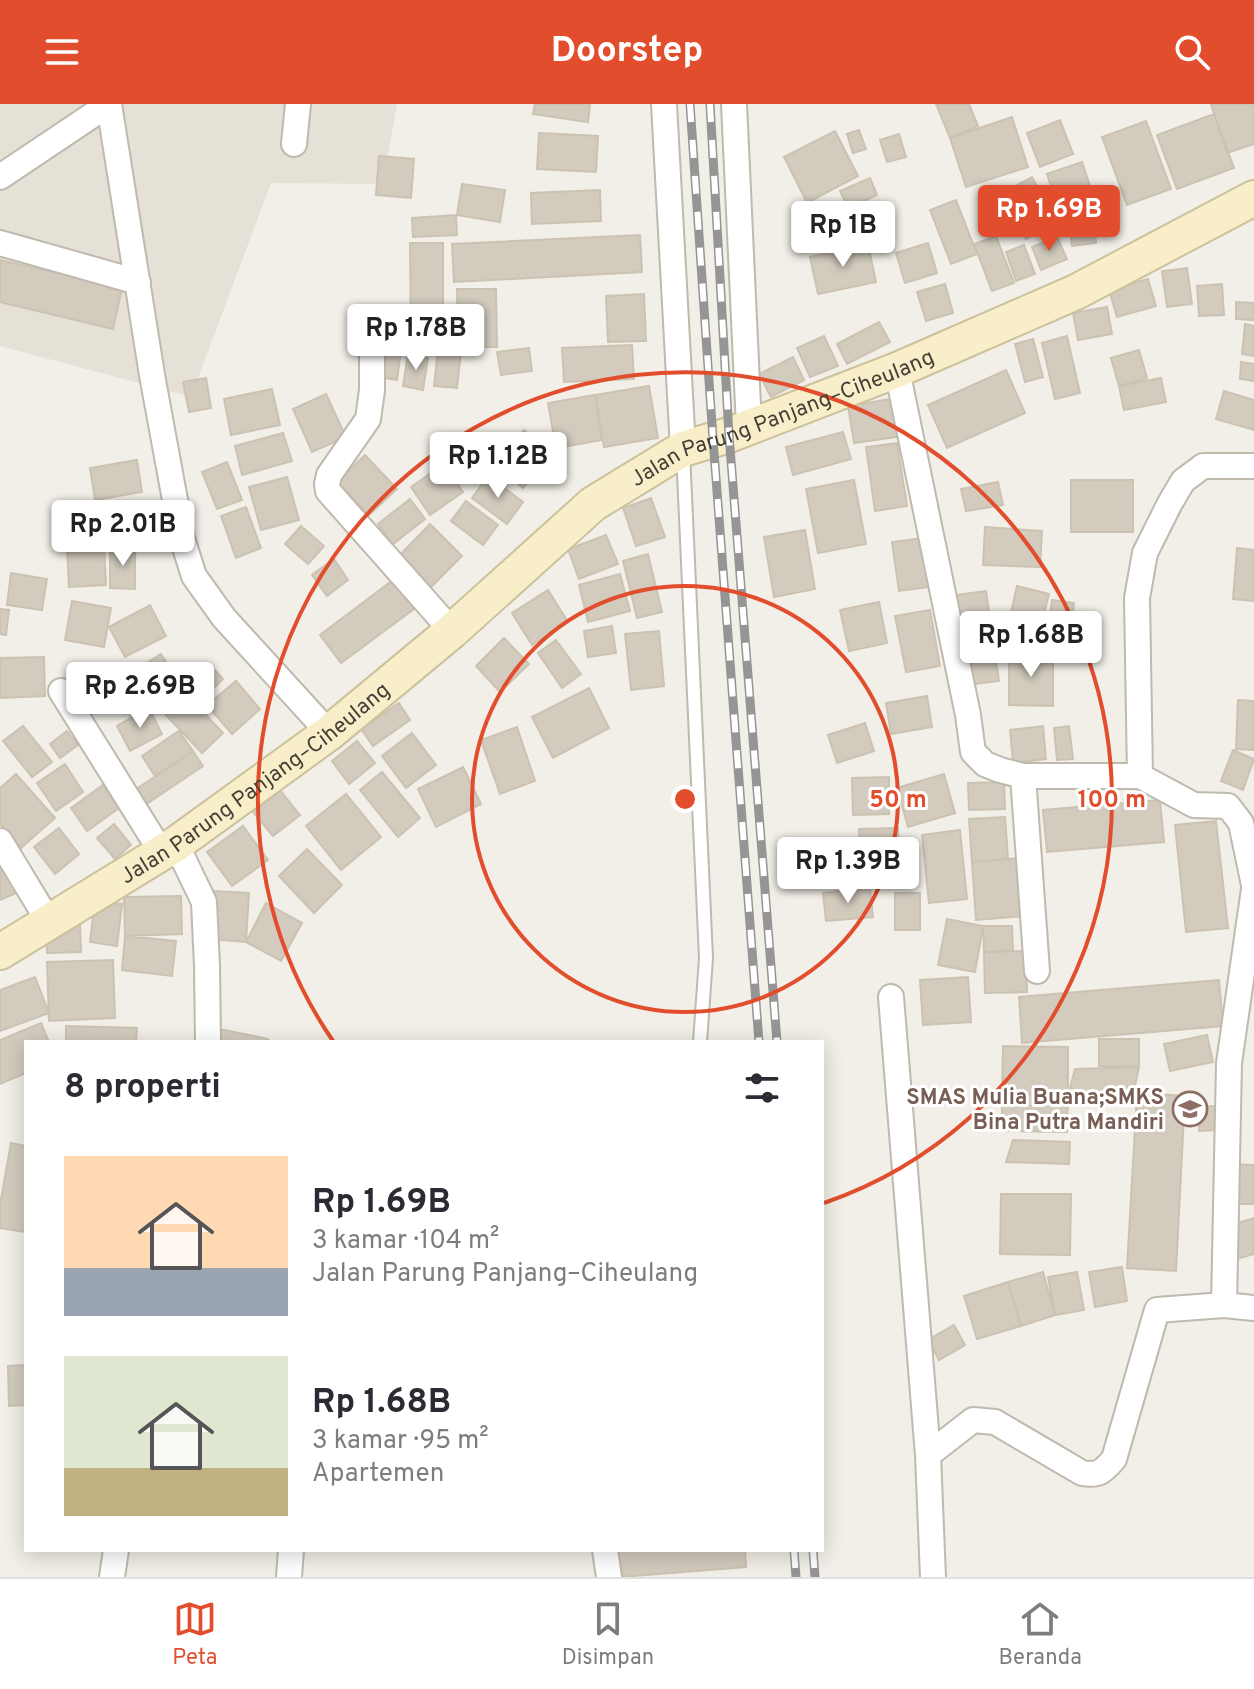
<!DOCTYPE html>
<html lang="id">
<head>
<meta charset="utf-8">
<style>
  :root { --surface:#fff; --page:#f2f2f3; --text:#2b2b33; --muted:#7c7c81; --line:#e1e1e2; --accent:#e24e2d }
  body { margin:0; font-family:Overpass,sans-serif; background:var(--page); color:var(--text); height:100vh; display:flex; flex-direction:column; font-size:30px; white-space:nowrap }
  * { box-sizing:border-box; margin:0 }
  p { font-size:26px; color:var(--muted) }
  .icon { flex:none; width:44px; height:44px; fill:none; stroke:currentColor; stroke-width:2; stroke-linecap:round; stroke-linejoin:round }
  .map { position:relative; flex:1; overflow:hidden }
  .side { position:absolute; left:24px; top:936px; width:800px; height:512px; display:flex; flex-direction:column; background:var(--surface); border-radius:0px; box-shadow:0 4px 20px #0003 }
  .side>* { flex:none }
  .price { position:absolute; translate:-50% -68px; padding:0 18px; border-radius:8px; background:#fff; color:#222; font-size:26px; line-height:52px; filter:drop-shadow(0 2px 4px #0008) }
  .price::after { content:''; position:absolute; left:50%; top:48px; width:24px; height:18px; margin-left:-12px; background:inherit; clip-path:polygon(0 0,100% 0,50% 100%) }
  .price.on { background:var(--accent); color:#fff }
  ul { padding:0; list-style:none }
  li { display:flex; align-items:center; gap:24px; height:200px; padding:0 40px }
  li span { display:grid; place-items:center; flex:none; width:224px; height:160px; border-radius:0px; color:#555 }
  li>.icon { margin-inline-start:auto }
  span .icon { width:96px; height:96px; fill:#fffc; stroke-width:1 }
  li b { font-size:34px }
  h2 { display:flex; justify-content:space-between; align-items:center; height:96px; padding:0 40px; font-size:34px }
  header { display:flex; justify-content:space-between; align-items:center; height:104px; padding:0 40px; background:var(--accent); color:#fff; font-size:36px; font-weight:700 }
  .tab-bar { display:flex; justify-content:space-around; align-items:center; height:112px; border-top:2px solid var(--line); background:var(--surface); font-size:22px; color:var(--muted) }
  .tab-bar a { display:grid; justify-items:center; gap:4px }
  .tab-bar .on { color:var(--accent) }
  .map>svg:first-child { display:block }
</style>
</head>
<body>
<header><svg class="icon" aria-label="menu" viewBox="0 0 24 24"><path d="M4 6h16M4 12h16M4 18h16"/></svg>Doorstep<svg class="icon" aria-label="search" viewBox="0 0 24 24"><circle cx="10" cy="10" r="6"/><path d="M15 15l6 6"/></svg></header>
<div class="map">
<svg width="1254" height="1473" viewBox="0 0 1254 1473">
  <rect width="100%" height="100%" fill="#f1efe7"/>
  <!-- residential -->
  <path fill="#e5e1d6" d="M0,0h397l-14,80 -112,-1 -80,214 -191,-51z"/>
  <!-- building -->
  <path fill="#d2cbbe" stroke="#ccc2b2" stroke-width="2" d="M535,0h55l-2,18 -55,-8z
    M936,0h33l9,22 -28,12z
    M1211,0h43v40l-27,9z
    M1214,10l20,54 -57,21 -20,-54z
    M1012,13l16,50 -62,20 -16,-49z
    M1060,16l13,34 -33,13 -13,-34z
    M1146,17l25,68 -44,16 -25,-68z
    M859,26l7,19 -13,4 -6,-19z
    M835,27l23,45 -51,27 -23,-46z
    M539,29l59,3 -2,36 -59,-3z
    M899,30l7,23 -19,5 -7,-22z
    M379,52l35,3 -3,39 -35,-3z
    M1082,58l12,36 -35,13 -12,-37z
    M1032,73l24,46 -30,16 -24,-46z
    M870,74l7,17 -29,13 -8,-17z
    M462,80l43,6 -5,32 -43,-7z
    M600,86l1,31 -69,3 -1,-31z
    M956,96l21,54 -26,10 -21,-54z
    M868,107l7,18 -44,17 -7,-18z
    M456,111l1,20 -44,2 -1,-19z
    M1093,113l3,26 -24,3 -3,-26z
    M640,131l2,37 -188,10 -2,-38z
    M996,132l18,47 -22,8 -18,-47z
    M1057,133l10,22 -26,11 -9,-23z
    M410,139h33v96h-32z
    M928,139l9,30 -32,10 -9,-30z
    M868,140l8,38 -58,12 -8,-37z
    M1024,141l11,29 -19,7 -10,-29z
    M0,156l122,28 -9,41 -113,-27z
    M1187,164l5,36 -25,3 -5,-36z
    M1148,175l8,27 -39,11 -8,-27z
    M945,180l8,29 -27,8 -9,-29z
    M1222,180l2,31 -25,1 -2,-30z
    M457,185h39l1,58h-39z
    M644,190l2,47 -38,1 -2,-46z
    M1236,198l18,1v17l-18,-1z
    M1107,203l5,27 -34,6 -5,-27z
    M879,218l11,20 -43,22 -10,-20z
    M1245,220l9,2v30l-12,-2z
    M824,232l14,30 -28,11 -13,-29z
    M1067,232l13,57 -25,6 -13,-56z
    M1033,235l10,38 -18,5 -10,-38z
    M383,238l19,2 -5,36 -18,-3z
    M632,241l2,34 -70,3 -2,-34z
    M438,244l23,3 -4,37 -23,-2z
    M529,244l3,23 -31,4 -4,-23z
    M1139,246l8,28 -28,8 -8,-28z
    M408,250l20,4 -5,32 -20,-4z
    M793,253l11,23 -33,17 -12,-23z
    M1241,258l13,2v17l-14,-2z
    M1006,266l19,43 -78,35 -19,-43z
    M206,274l5,30 -22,4 -6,-30z
    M1161,274l5,24 -42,8 -5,-24z
    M649,282l9,52 -54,9 -9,-52z
    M272,285l8,36 -49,10 -7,-36z
    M1224,287l30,9v30l-38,-11z
    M326,290l20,43 -34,15 -19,-43z
    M595,291l7,45 -46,8 -8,-45z
    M891,295l6,38 -43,6 -6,-37z
    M524,326l28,24 -29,34 -28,-24z
    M843,328l8,27 -58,16 -7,-28z
    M283,329l9,28 -50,14 -7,-29z
    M897,339l10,63 -32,5 -9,-64z
    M365,351l32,34 -28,26 -32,-33z
    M137,356l5,32 -47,8 -5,-32z
    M227,358l15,38 -25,9 -15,-37z
    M444,360l19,28 -33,23 -19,-28z
    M488,372l35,26 -16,22 -35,-26z
    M287,373l12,43 -38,10 -12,-43z
    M854,376l12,64 -48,9 -12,-64z
    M1071,376h62v52h-62z
    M998,378l5,23 -37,6 -5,-22z
    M651,394l14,39 -29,9 -13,-38z
    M410,395l15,20 -32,25 -15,-20z
    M466,397l32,24 -15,20 -32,-24z
    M246,403l15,41 -25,10 -15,-42z
    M102,406l2,37 -37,2 -2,-37z
    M430,420l32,32 -33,33 -32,-31z
    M301,422l23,20 -16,18 -23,-20z
    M985,423l57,4 -2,36 -57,-2z
    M805,426l10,59 -41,8 -10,-60z
    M606,431l12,29 -39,15 -11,-30z
    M923,434l7,49 -31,4 -7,-49z
    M104,443l2,38 -37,2 -2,-38z
    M110,443h25v42l-25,-1z
    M1237,444l17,2v51l-21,-2z
    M648,450l14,58 -25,6 -14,-57z
    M334,455l14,21 -21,16 -15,-21z
    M11,469l36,6 -5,31 -35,-5z
    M620,470l10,37 -42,11 -9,-37z
    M393,476l21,29 -73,54 -21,-28z
    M1017,482l32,8 -11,43 -31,-7z
    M548,486l20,32 -36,23 -20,-32z
    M986,487l13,90 -32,4 -12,-90z
    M1052,496l22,3 -4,35 -22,-3z
    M72,497l39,7 -7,39 -39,-7z
    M879,498l8,41 -38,8 -9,-41z
    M150,501l16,31 -41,21 -16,-30z
    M0,505l9,1 -3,25 -6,-1z
    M930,506l10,56 -34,6 -11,-56z
    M612,522l4,27 -28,4 -4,-26z
    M659,527l5,55 -33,4 -6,-56z
    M504,534l25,26 -29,28 -24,-26z
    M556,536l25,34 -19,14 -24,-35z
    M1009,549h44v53l-44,-1z
    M161,550l18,29 -31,20 -18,-29z
    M44,553l1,39 -45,2v-40z
    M209,560l14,15 -21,21 -15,-14z
    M236,577l24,28 -28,25 -25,-29z
    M589,584l20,40 -56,30 -21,-41z
    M186,590l37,39 -21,20 -37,-39z
    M927,592l5,31 -41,7 -5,-31z
    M1238,596l16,1v49l-18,-1z
    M399,599l11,17 -37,26 -12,-17z
    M149,604l13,26 -32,17 -13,-25z
    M865,619l9,28 -37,12 -9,-28z
    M23,622l29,36 -20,15 -29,-36z
    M1043,622l3,33 -33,4 -3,-33z
    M1069,622l4,33 -16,1 -3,-32z
    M517,623l18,54 -35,13 -19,-54z
    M67,627l11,14 -18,13 -10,-14z
    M179,627l14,20 -38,25 -13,-20z
    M412,629l24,32 -30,23 -24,-32z
    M357,637l18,22 -26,21 -17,-23z
    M1233,646l21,9 -11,31 -22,-9z
    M193,647l10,15 -64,43 -10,-15z
    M65,660l18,28 -27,19 -19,-28z
    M463,663l18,37 -45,23 -18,-38z
    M382,668l38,46 -22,19 -38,-47z
    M16,670l39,44 -34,30 -21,-24v-36z
    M944,670l11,39 -47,14 -11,-39z
    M889,673v37l-36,1 -1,-37z
    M1004,678l1,27 -36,1 -1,-27z
    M103,681l16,23 -32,23 -16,-23z
    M280,686l20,25 -27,21 -20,-24z
    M346,690l35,43 -40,33 -35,-44z
    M1160,696l4,42 -117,10 -4,-42z
    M1005,713l3,42 -36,3 -3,-43z
    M1216,717l12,107 -42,4 -11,-107z
    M114,720l17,21 -16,14 -18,-21z
    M243,722l25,34 -36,26 -25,-34z
    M59,724l20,26 -24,20 -21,-27z
    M898,724l2,51 -39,1 -2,-51z
    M960,726l7,69 -38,4 -7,-68z
    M307,745l35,36 -28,28 -35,-37z
    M1020,754l4,58 -48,4 -4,-58z
    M7,759l12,29 -19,8v-34z
    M870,784l3,29 -47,4 -3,-28z
    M212,787l37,2 -3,49 -37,-3z
    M895,789h25v37h-25z
    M181,792l1,38 -57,2 -1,-39z
    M95,797l27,3 -5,42 -27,-4z
    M266,799l36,20 -21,38 -35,-19z
    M947,815l36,7 -8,46 -37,-7z
    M80,819l1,29 -34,1 -1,-29z
    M983,822h29l1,24 -29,2z
    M125,832l51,5 -4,35 -50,-6z
    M1026,847l1,41 -42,1 -1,-41z
    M113,856l2,58 -66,3 -2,-59z
    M35,873l14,36 -49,18v-41z
    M968,873l3,45 -48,3 -3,-45z
    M1219,876l4,46 -201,17 -3,-46z
    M41,919l8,19h-23v31l-26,11v-44z
    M66,922l71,2 -1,14h-70z
    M219,925l49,10v3h-52z
    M1207,931l6,27 -43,9 -6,-27z
    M1099,935h40v28l-40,-1z
    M1003,942l65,1v49l-66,-1z
    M1139,963l-6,28 -65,1 7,-27z
    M1137,989l48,3 -9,175 -49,-3z
    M1002,991l66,1 -1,36 -65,-1z
    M1215,1002v24l-16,1 -1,-24z
    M1013,1036l57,2 -1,22 -63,-2z
    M11,1039l15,3v86l-26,-4v-23z
    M1233,1060l21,1v39h-22z
    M1001,1090h70l-1,61 -70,-1z
    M1254,1114v36l-24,7 -9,-33z
    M1122,1163l5,34 -32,6 -6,-35z
    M1043,1168l12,43 -34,11 -13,-44z
    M1077,1168l7,38 -29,5 -7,-38z
    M1008,1178l13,44 -44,13 -13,-43z
    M954,1221l11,20 -26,15 -11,-20z
    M26,1261v40l-17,1 -1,-40z
    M618,1446h127l1,17 -126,10z"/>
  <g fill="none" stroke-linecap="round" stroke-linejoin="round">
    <!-- lane casing -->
    <g stroke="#bfb9ae" stroke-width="16">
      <path id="lane" d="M683,348l23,506 -6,84"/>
    </g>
    <!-- street casing -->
    <g stroke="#bfb9ae" stroke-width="28">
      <path id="street" d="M109,0l43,271 30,163 12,38 30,42 105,115
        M664,0l19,345
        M734,0l15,323
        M294,40l4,-40
        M0,73l109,-73
        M0,139l138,39
        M372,248v38l-4,29 -39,56 -2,9 1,7 124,140
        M897,266l71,345 5,37 12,12 15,6 23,6h117l54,29 34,1 13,17 13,62
        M61,587l101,162
        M1023,672l14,195
        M1140,672l-3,-178 8,-45 25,-50 13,-22 20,-15h51
        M0,737l49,81
        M176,740l28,58 3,64 1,76
        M891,893l37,458 5,122
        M1224,1201l5,-242 25,-174
        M928,1351l45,-35 22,2 87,51c18,3 21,-2 32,-14l43,-149 67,-5 30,3
        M605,1446l4,27
        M112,1473l4,-27
        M289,1473l2,-27"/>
    </g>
    <!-- secondary casing -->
    <g stroke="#ccc19b" stroke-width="38">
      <g id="secondary">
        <path id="s1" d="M0,848l176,-108 153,-111 123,-102 141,-127 90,-55 46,-14 168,-65 179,-78 178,-94"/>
      </g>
    </g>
    <!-- lane -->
    <use href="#lane" stroke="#fff" stroke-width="12"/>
    <!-- street -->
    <use href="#street" stroke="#fff" stroke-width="24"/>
    <!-- secondary -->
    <use href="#secondary" stroke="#f8efca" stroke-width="34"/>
    <!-- rail casing -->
    <g stroke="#959595" stroke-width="9">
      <path id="rail" d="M690,0l23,335 46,603
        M710,0l19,331 48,607
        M794,1446l2,27
        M813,1446l2,27"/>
    </g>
    <!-- rail -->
    <use href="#rail" stroke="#fff" stroke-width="6" stroke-dasharray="18" stroke-linecap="butt"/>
  </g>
  <!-- distance rings -->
  <g fill="none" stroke="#e24e2d" stroke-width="4">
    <circle cx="685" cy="695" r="213"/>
    <path d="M333 937A427 427 0 1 1 824 1099"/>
  </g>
  <!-- icons -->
  <defs>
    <g id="school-ring" transform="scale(1.8)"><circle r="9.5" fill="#fff" stroke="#8d6e63" stroke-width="1.5"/><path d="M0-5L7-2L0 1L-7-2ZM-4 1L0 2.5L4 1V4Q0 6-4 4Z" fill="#8d6e63"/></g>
  </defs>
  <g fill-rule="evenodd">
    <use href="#school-ring" x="1190" y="1005"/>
  </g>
  <g text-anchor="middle" stroke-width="6" stroke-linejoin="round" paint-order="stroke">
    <!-- street labels -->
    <g font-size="22" fill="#443f37" stroke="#fff">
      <text dy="8" stroke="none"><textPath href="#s1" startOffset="954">Jalan Parung Panjang–Ciheulang</textPath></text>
      <text dy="8" stroke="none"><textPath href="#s1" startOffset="306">Jalan Parung Panjang–Ciheulang</textPath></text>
    </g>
    <!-- education labels -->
    <g font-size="22" font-weight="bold" fill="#785e54" stroke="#fff" text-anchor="end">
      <text x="1164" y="1000">SMAS Mulia Buana;SMKS<tspan x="1164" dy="25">Bina Putra Mandiri</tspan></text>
    </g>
  </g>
  <circle cx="685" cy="695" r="12" fill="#e24e2d" stroke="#fff" stroke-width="4"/>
  <g font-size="24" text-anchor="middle" font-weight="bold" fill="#e24e2d" stroke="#fff" stroke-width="6" stroke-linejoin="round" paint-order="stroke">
    <text x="898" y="703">50 m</text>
    <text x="1112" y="703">100 m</text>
  </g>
</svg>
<b class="price on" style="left:1049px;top:149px">Rp 1.69B</b>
<b class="price" style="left:843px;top:165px">Rp 1B</b>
<b class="price" style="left:416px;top:268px">Rp 1.78B</b>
<b class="price" style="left:498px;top:396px">Rp 1.12B</b>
<b class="price" style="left:123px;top:464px">Rp 2.01B</b>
<b class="price" style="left:1031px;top:575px">Rp 1.68B</b>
<b class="price" style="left:140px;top:626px">Rp 2.69B</b>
<b class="price" style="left:848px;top:801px">Rp 1.39B</b>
<section class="side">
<h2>8 properti<svg class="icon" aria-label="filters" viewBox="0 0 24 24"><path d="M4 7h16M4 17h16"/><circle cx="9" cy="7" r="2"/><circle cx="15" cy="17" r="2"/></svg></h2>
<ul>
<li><span style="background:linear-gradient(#ffd9b3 70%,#9aa5b1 0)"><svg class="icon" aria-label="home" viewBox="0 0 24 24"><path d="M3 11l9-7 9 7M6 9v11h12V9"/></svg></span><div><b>Rp 1.69B</b><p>3 kamar · 104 m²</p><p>Jalan Parung Panjang–Ciheulang</p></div></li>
<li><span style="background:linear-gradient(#dfe7d0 70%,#c2b280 0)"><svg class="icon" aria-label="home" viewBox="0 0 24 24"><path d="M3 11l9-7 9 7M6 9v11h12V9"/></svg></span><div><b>Rp 1.68B</b><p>3 kamar · 95 m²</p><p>Apartemen</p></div></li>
</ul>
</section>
</div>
<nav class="tab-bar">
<a class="on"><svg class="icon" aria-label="map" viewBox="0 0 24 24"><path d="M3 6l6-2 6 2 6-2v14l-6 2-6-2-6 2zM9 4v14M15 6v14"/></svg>Peta</a>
<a><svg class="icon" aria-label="saved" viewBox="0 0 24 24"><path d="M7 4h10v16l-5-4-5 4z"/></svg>Disimpan</a>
<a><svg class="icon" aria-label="home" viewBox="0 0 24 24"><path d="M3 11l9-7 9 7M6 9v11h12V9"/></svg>Beranda</a>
</nav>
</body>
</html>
